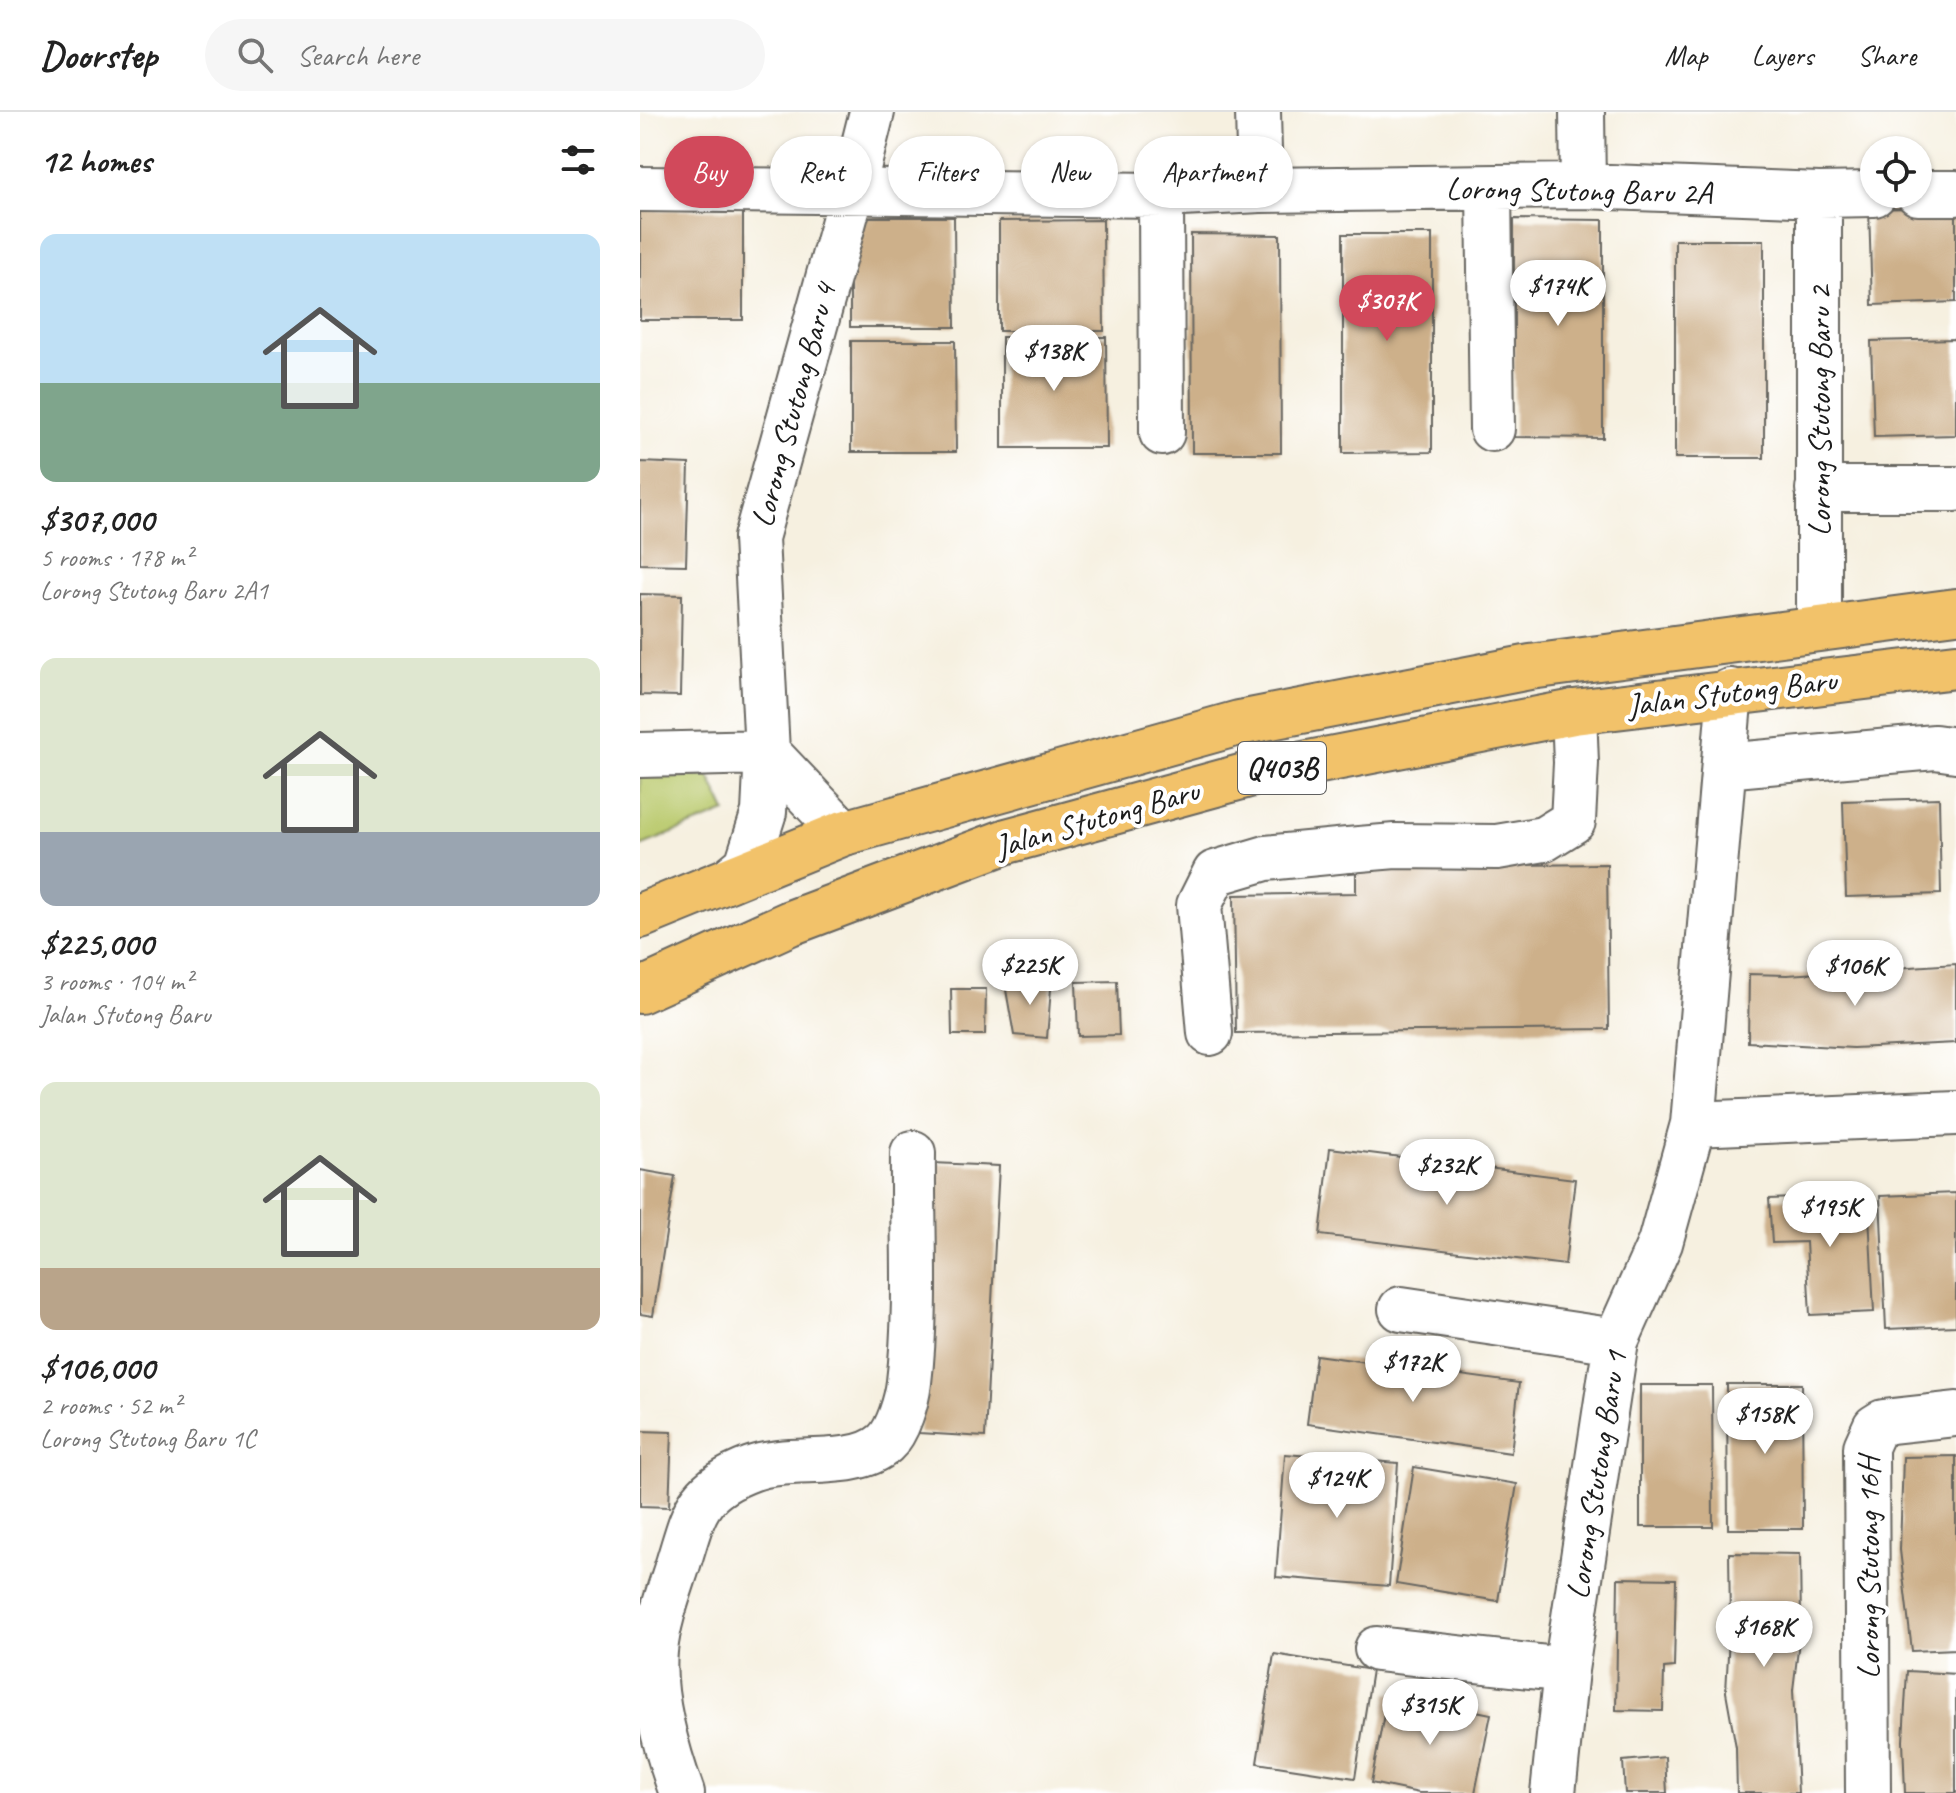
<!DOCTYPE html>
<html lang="en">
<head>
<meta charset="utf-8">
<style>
  :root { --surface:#fff; --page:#f6f6f6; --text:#222; --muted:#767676; --line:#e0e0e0; --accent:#d1495b }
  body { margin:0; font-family:Caveat,sans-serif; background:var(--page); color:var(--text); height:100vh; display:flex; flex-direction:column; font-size:30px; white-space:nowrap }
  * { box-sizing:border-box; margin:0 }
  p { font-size:26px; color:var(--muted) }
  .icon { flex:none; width:44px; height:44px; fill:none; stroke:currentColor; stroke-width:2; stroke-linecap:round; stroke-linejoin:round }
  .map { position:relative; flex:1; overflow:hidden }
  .details { display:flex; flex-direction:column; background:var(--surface); width:640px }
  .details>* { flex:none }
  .banner { position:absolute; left:24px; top:24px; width:760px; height:72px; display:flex; gap:16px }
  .controls { position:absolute; left:1220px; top:24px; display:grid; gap:16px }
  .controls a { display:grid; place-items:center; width:72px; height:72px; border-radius:50%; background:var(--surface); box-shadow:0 2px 6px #0004; font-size:40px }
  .price { position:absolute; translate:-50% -68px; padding:0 18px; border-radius:28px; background:#fff; color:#222; font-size:26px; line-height:52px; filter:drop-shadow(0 2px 4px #0008) }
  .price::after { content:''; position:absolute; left:50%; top:48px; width:24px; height:18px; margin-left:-12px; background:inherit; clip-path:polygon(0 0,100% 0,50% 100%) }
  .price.selected { background:var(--accent); color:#fff }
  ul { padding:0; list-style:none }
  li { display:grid; align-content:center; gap:16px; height:424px; padding:0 40px }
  li span { display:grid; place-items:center; height:248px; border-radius:16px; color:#555 }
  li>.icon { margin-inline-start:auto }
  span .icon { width:144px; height:144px; fill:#fffc; stroke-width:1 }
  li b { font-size:34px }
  h2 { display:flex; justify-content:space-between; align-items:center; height:96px; padding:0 40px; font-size:34px }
  .chip { padding:0 28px; border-radius:36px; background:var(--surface); box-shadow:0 2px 6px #0004; font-size:28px; line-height:72px }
  .chip.selected { background:var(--accent); color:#fff }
  header { display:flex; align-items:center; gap:48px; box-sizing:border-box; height:112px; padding:0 40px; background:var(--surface); border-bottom:2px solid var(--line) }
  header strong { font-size:38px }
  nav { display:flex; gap:44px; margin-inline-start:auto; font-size:28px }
  .search { width:560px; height:72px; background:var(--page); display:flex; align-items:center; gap:20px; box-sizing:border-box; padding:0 28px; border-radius:44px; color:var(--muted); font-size:30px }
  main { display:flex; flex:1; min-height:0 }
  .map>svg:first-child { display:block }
</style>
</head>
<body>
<header>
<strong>Doorstep</strong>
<div class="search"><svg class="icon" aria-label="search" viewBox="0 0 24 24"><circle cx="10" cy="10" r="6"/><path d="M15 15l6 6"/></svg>Search here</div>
<nav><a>Map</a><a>Layers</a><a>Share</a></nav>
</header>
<main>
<section class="details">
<h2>12 homes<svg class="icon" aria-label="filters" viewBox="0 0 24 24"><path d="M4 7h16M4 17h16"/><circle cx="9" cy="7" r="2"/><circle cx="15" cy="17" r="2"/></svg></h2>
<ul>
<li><span style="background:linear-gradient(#bfe0f5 60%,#7fa58c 0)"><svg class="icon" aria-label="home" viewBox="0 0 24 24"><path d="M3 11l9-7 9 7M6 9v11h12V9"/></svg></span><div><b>$307,000</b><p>5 rooms · 178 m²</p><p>Lorong Stutong Baru 2A1</p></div></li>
<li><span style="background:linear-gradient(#dfe7d0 70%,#9aa5b1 0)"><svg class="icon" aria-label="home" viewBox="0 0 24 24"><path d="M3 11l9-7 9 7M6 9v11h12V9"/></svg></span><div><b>$225,000</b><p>3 rooms · 104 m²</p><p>Jalan Stutong Baru</p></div></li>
<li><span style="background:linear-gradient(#dfe7d0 75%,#b9a48a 0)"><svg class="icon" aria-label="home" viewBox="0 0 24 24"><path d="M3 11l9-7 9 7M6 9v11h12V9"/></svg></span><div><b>$106,000</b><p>2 rooms · 52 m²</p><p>Lorong Stutong Baru 1C</p></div></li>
</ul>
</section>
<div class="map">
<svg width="1316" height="1681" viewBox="0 0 1316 1681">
  <rect width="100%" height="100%" fill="#fff"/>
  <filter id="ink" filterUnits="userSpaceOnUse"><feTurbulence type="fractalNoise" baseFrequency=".0125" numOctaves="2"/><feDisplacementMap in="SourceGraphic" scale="16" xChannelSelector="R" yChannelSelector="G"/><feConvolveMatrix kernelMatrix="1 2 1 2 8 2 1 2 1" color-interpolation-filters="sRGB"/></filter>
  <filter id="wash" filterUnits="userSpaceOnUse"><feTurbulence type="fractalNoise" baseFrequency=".006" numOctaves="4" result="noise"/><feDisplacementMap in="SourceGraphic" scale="32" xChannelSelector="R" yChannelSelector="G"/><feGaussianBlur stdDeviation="1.8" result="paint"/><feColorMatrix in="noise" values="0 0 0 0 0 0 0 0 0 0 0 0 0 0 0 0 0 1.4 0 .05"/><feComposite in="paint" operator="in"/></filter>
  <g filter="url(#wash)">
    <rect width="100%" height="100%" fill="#f6f0e0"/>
    <!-- green -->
    <path fill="#b9c96c" stroke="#6a7244" stroke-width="2" d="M0,664h69l17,36 -86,34z"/>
    <g id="blocks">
      <!-- building -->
      <path fill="#cdb08a" d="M1316,95v95l-84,3 -3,-96z
        M0,98h103v110h-103z
        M210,105h104l1,110h-105z
        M874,107l89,1v218l-89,-1z
        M463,108l1,111h-105v-110z
        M551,122l89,1 1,218h-89z
        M703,122h89v218l-89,1z
        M1035,128h89v218h-89z
        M362,225h104l1,111h-105z
        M1316,227v96l-82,2 -3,-96z
        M211,229h104l1,111h-105z
        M0,350l49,2 -3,101 -46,-1z
        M0,482l42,1 -2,101 -40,-1z
        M1299,686l2,96 -95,3 -3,-96z
        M967,752l2,165 -373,4 -2,-138 122,-2v-26z
        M1316,852v79l-103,5 -105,-6 1,-68 38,1z
        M412,864l-5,62 -33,-3 -9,-51z
        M477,869l2,54 -41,1 -2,-54z
        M311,877h35l-1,46h-33z
        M690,1036l245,31 -10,86 -245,-30z
        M293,1051l66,3 -14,271 -66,-4z
        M0,1058l35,6 -22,140 -13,-2z
        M1316,1081v133l-70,3 -6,-133z
        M1228,1083l6,117 -64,3 -4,-73 -34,1 -3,-44z
        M676,1243l203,28 -8,70 -204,-29z
        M1087,1272h75l1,145h-75z
        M1000,1273h72l1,142h-73z
        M0,1319l32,1 -3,75 -29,-1z
        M645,1342l113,9 -9,123 -113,-9z
        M1316,1344v193l-44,2 -12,-101 3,-93z
        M774,1355l103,17 -19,117 -102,-17z
        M1089,1441l71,1 1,70 -8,66 5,103h-61l-1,-46 -10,-55 4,-73z
        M978,1466l58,1 -2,88 -10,1 -1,43 -47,-1z
        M634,1542l98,16 -17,108 -98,-15z
        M1267,1559l49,3v119h-51l-2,-52z
        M748,1581l103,21 -16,79h-56l-48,-10z
        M1025,1645l2,36h-42l-2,-32z"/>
    </g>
  </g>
  <g filter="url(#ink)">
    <use href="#blocks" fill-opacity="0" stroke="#686661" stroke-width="2"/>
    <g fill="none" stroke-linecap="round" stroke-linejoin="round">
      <!-- minor casing -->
      <g stroke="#686661" stroke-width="48">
        <path id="minor" d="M618,0l2,78
          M942,0l1,74
          M849,76l3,241
          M0,77l521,6 99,-5 323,-4 236,9 55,-1
          M1278,81h38
          M521,83l1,238
          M1179,83v433
          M1178,377h138
          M127,640l77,81
          M0,643l127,-3
          M1084,654l211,-19 21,3
          M90,767l17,-14 17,-53 3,-60 -11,-214 96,-346 20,-80
          M570,921l-11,-128 16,-32 51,-15 82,-8 47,-4 102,1 47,-8 29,-18 3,-58 -2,-51
          M1053,1012l263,-11
          M761,1197l215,32
          M737,1537l189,21
          M42,1681c-15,-41 -31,-98 -27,-142 3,-30 14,-59 23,-87 16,-51 17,-74 73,-95 39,-15 103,2 134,-26 13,-12 22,-43 24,-61 9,-74 3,-154 4,-229
          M913,1681l13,-123 50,-329 44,-98 33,-119 37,-433
          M1228,1681l-2,-346 9,-20 8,-5 73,-8"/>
      </g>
      <!-- major casing -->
      <g stroke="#686661" stroke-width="48">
        <path id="major" d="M0,804l204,-83 395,-110 291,-56 426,-56
          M0,879l150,-68 217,-82 245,-67 322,-62 382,-46"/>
      </g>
      <!-- minor -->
      <use href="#minor" stroke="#fff" stroke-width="44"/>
      <!-- major -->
      <use href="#major" stroke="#f2c26a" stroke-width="44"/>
    </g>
  </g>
  <g text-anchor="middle" stroke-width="8" stroke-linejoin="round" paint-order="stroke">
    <!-- shield labels -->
    <rect fill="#fff" stroke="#606060" stroke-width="2" x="598" y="630" width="88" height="52" rx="6"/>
    <g font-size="30" font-weight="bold" fill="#1c1c1c">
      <text x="642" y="666">Q403B</text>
    </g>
    <!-- street labels -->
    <g font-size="32" fill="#1c1c1c" stroke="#fff">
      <text transform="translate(939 78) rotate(1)" y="11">Lorong Stutong Baru 2A</text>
      <text transform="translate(153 293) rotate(-75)" y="11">Lorong Stutong Baru 4</text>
      <text transform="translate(1179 299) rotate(-90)" y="11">Lorong Stutong Baru 2</text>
      <text transform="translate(1092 580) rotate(-7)" y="11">Jalan Stutong Baru</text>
      <text transform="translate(457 706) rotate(-16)" y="11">Jalan Stutong Baru</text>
      <text transform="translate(956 1363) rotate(-81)" y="11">Lorong Stutong Baru 1</text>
      <text transform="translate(1228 1456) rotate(-90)" y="11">Lorong Stutong 16H</text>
    </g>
  </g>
</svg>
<div class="controls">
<a><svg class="icon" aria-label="locate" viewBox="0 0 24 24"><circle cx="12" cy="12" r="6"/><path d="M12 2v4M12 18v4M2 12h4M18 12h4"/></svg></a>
</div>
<b class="price" style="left:918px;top:216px">$174K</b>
<b class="price selected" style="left:747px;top:231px">$307K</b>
<b class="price" style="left:414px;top:281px">$138K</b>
<b class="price" style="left:390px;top:895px">$225K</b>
<b class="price" style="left:1215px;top:896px">$106K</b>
<b class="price" style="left:807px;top:1095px">$232K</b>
<b class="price" style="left:1190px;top:1137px">$195K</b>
<b class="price" style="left:773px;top:1292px">$172K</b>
<b class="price" style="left:1125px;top:1344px">$158K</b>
<b class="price" style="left:697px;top:1408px">$124K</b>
<b class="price" style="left:1124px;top:1557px">$168K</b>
<b class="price" style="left:790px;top:1635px">$315K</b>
<div class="banner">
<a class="chip selected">Buy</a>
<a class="chip">Rent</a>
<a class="chip">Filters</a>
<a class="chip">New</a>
<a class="chip">Apartment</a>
</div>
</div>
</main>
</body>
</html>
